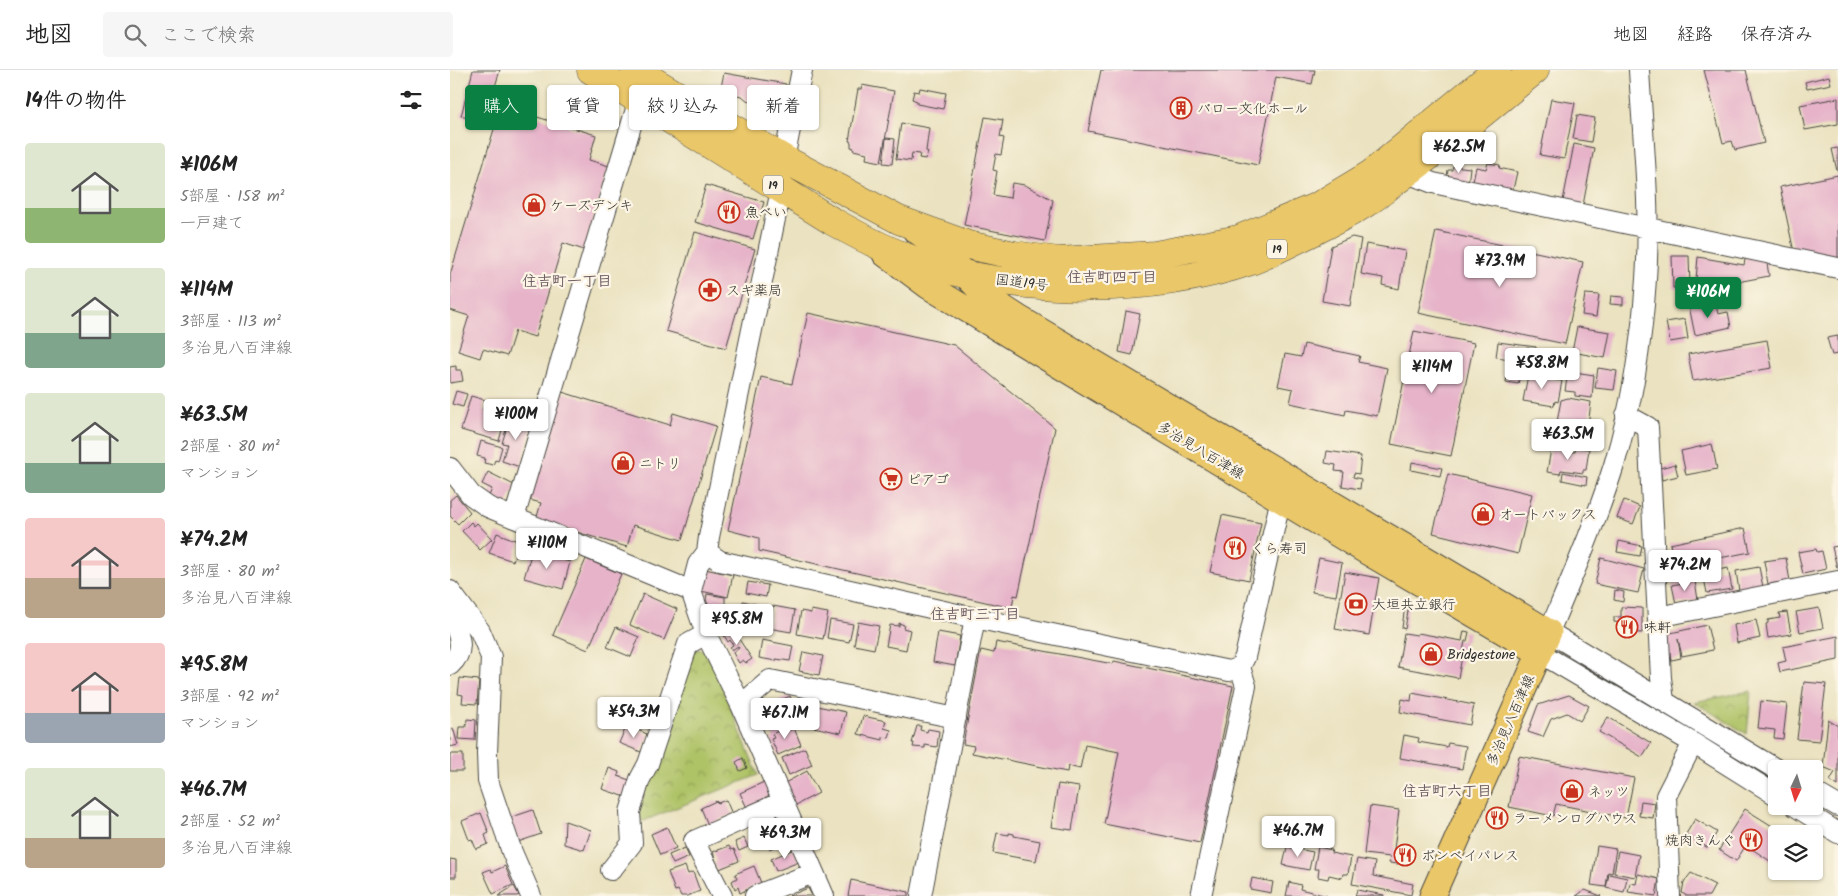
<!DOCTYPE html>
<html lang="ja">
<head>
<meta charset="utf-8">
<style>
  :root { --surface:#fff; --page:#f6f6f6; --text:#222; --muted:#767676; --line:#e0e0e0; --accent:#0b8043 }
  body { margin:0; font-family:Kalam,"Klee One",sans-serif; background:var(--page); color:var(--text); height:100vh; display:flex; flex-direction:column; font-size:19px; white-space:nowrap }
  * { box-sizing:border-box; margin:0 }
  p { font-size:16px; color:var(--muted) }
  .icon { flex:none; width:28px; height:28px; fill:none; stroke:currentColor; stroke-width:2; stroke-linecap:round; stroke-linejoin:round }
  .map { position:relative; flex:1; overflow:hidden }
  .panel { display:flex; flex-direction:column; background:var(--surface); width:450px }
  .panel>* { flex:none }
  .hud { position:absolute; left:15px; top:15px; width:475px; height:45px; display:flex; gap:10px }
  .needle { width:32px; rotate:184deg }
  .buttons { position:absolute; left:1318px; top:690px; display:grid; gap:10px }
  .buttons a { display:grid; place-items:center; width:55px; height:55px; border-radius:5px; background:var(--surface); box-shadow:0 1px 4px #0004; font-size:25px }
  .price { position:absolute; translate:-50% -42px; padding:0 11px; border-radius:5px; background:#fff; color:#222; font-size:16px; line-height:32px; filter:drop-shadow(0 1px 2px #0008) }
  .price::after { content:''; position:absolute; left:50%; top:30px; width:15px; height:11px; margin-left:-8px; background:inherit; clip-path:polygon(0 0,100% 0,50% 100%) }
  .price.selected { background:var(--accent); color:#fff }
  ul { padding:0; list-style:none }
  li { display:flex; align-items:center; gap:15px; height:125px; padding:0 25px }
  li span { display:grid; place-items:center; flex:none; width:140px; height:100px; border-radius:5px; color:#555 }
  li>.icon { margin-inline-start:auto }
  span .icon { width:60px; height:60px; fill:#fffc; stroke-width:1 }
  li b { font-size:21px }
  h2 { display:flex; justify-content:space-between; align-items:center; height:60px; padding:0 25px; font-size:21px }
  .pill { padding:0 18px; border-radius:5px; background:var(--surface); box-shadow:0 1px 4px #0004; font-size:18px; line-height:45px }
  .pill.selected { background:var(--accent); color:#fff }
  header { display:flex; align-items:center; gap:30px; box-sizing:border-box; height:70px; padding:0 25px; background:var(--surface); border-bottom:1px solid var(--line) }
  header strong { font-size:24px }
  nav { display:flex; gap:28px; margin-inline-start:auto; font-size:18px }
  .search { width:350px; height:45px; background:var(--page); display:flex; align-items:center; gap:12px; box-sizing:border-box; padding:0 18px; border-radius:5px; color:var(--muted); font-size:19px }
  main { display:flex; flex:1; min-height:0 }
  .map>svg:first-child { display:block }
</style>
</head>
<body>
<header>
<strong>地図</strong>
<div class="search"><svg class="icon" aria-label="search" viewBox="0 0 24 24"><circle cx="10" cy="10" r="6"/><path d="M15 15l6 6"/></svg>ここで検索</div>
<nav><a>地図</a><a>経路</a><a>保存済み</a></nav>
</header>
<main>
<section class="panel">
<h2>14件の物件<svg class="icon" aria-label="filters" viewBox="0 0 24 24"><path d="M4 7h16M4 17h16"/><circle cx="9" cy="7" r="2"/><circle cx="15" cy="17" r="2"/></svg></h2>
<ul>
<li><span style="background:linear-gradient(#dfe7d0 65%,#8fb573 0)"><svg class="icon" aria-label="home" viewBox="0 0 24 24"><path d="M3 11l9-7 9 7M6 9v11h12V9"/></svg></span><div><b>¥106M</b><p>5部屋 · 158 m²</p><p>一戸建て</p></div></li>
<li><span style="background:linear-gradient(#dfe7d0 65%,#7fa58c 0)"><svg class="icon" aria-label="home" viewBox="0 0 24 24"><path d="M3 11l9-7 9 7M6 9v11h12V9"/></svg></span><div><b>¥114M</b><p>3部屋 · 113 m²</p><p>多治見八百津線</p></div></li>
<li><span style="background:linear-gradient(#dfe7d0 70%,#7fa58c 0)"><svg class="icon" aria-label="home" viewBox="0 0 24 24"><path d="M3 11l9-7 9 7M6 9v11h12V9"/></svg></span><div><b>¥63.5M</b><p>2部屋 · 80 m²</p><p>マンション</p></div></li>
<li><span style="background:linear-gradient(#f6c9c9 60%,#b9a48a 0)"><svg class="icon" aria-label="home" viewBox="0 0 24 24"><path d="M3 11l9-7 9 7M6 9v11h12V9"/></svg></span><div><b>¥74.2M</b><p>3部屋 · 80 m²</p><p>多治見八百津線</p></div></li>
<li><span style="background:linear-gradient(#f6c9c9 70%,#9aa5b1 0)"><svg class="icon" aria-label="home" viewBox="0 0 24 24"><path d="M3 11l9-7 9 7M6 9v11h12V9"/></svg></span><div><b>¥95.8M</b><p>3部屋 · 92 m²</p><p>マンション</p></div></li>
<li><span style="background:linear-gradient(#dfe7d0 70%,#b9a48a 0)"><svg class="icon" aria-label="home" viewBox="0 0 24 24"><path d="M3 11l9-7 9 7M6 9v11h12V9"/></svg></span><div><b>¥46.7M</b><p>2部屋 · 52 m²</p><p>多治見八百津線</p></div></li>
</ul>
</section>
<div class="map">
<svg width="1388" height="826" viewBox="0 0 1388 826">
  <defs>
    <pattern id="park-crowns" width="20" height="18" patternUnits="userSpaceOnUse" patternTransform="scale(1.25)"><rect width="20" height="18" fill="#aec266"/><path d="M2 6a3 3 0 1 1 6 0M12 15a3 3 0 1 1 6 0" fill="none" stroke="#8e9e54"/></pattern>
  </defs>
  <rect width="100%" height="100%" fill="#fcf5e5"/>
  <filter id="ink" filterUnits="userSpaceOnUse"><feTurbulence type="fractalNoise" baseFrequency=".02" numOctaves="2"/><feDisplacementMap in="SourceGraphic" scale="10" xChannelSelector="R" yChannelSelector="G"/><feConvolveMatrix kernelMatrix="1 2 1 2 8 2 1 2 1" color-interpolation-filters="sRGB"/></filter>
  <filter id="wash" filterUnits="userSpaceOnUse"><feTurbulence type="fractalNoise" baseFrequency=".0096" numOctaves="4" result="noise"/><feDisplacementMap in="SourceGraphic" scale="20" xChannelSelector="R" yChannelSelector="G"/><feGaussianBlur stdDeviation="1.12" result="paint"/><feColorMatrix in="noise" values="0 0 0 0 0 0 0 0 0 0 0 0 0 0 0 0 0 1.4 0 .05"/><feComposite in="paint" operator="in"/></filter>
  <g filter="url(#wash)">
    <rect width="100%" height="100%" fill="#eae2c0"/>
    <!-- park -->
    <path fill="url(#park-crowns)" stroke="#6c7648" d="M244,579l13,1 51,125 -117,47 -3,-10z
      M1301,621l-4,43 -53,-32z"/>
    <g id="blocks">
      <!-- building -->
      <path fill="#e6b3c9" d="M23,0h27l-16,53 -23,-7z
        M651,0h214l-3,14 -36,-7 -18,88 -170,-34z
        M1254,0h42l18,73 -29,7 -3,-9 -9,2z
        M274,3l62,11 -8,42 -36,-30 -22,-4z
        M1379,6l2,8 -24,5 -2,-7z
        M412,15l32,6 -13,71 -15,-3 1,-6 -14,-3 1,-2 -3,-1v-5l-2,-1 9,-52h3z
        M470,18l26,5 -3,16 -26,-5v-3l-5,-2 2,-8 5,1z
        M1388,28v26l-33,6 -5,-25z
        M1101,29l24,4 -11,56 -24,-4z
        M51,36l95,29 -7,25 20,6 -25,84 -21,-7 -28,94 -20,-6 -8,25 -24,-7 -3,9 -22,-7 11,-35 -19,-6v-35z
        M1127,45l18,3 -4,24 -18,-3z
        M535,47l18,3 -3,17 4,1 -3,17 -5,-1 -3,16 4,1 -4,24 17,3 2,-15 13,2 28,15 -8,41 -81,-16z
        M451,53l28,5 -3,23 2,1 -2,7 -7,-1 1,-4 -8,-1 -1,8 -15,-2z
        M436,68l9,1 -3,25 -9,-1z
        M1124,74l20,4 -11,57 -20,-4z
        M1388,78v23h-1l-5,-22z
        M1038,93l12,2 -1,3 18,4 -5,22 -40,-9 4,-18 10,2z
        M1003,96l17,2 -2,16 -21,-6 1,-8h4z
        M1388,105v86l-44,-9 -14,-65z
        M256,115l58,17 -11,37 -58,-17z
        M986,161l147,31 -18,82 -147,-31z
        M245,162l60,17 -29,99 -60,-17z
        M902,167l9,2 -11,67 -28,-5 9,-55z
        M916,174l39,7 -6,38 -17,-4 1,-7 -22,-4z
        M1296,184l20,3 3,19 -74,14 3,-33 46,8z
        M1222,186h17l1,31 -17,1z
        M1135,224l14,1 -3,22 -14,-2z
        M1161,226l12,1v8l-13,-1z
        M1258,232l1,4 7,-1 2,9 10,-2 3,15 -36,8 -6,-29z
        M676,241l14,3 -8,41 -13,-3z
        M358,243l146,32 101,83 -37,168 -4,-1 -2,13 -253,-57v-13l-31,-8 33,-153 31,7z
        M1235,249l3,20 -18,3 -4,-20z
        M1127,257l33,5 -5,26 -33,-6z
        M964,261l60,12 -23,113 -60,-12z
        M1388,266v18l-6,1 -5,-17z
        M1317,270l5,28 -79,13 -5,-27z
        M1048,272l38,5 -2,14 -10,-2v2l-28,-4z
        M854,274l56,12 -2,6 29,6 -10,48 -31,-6 -1,5 -55,-12 3,-14 -15,-3 7,-32 16,3z
        M6,296v4h5l2,11 -13,2v-16z
        M1148,298l19,3 -3,19 -19,-2z
        M1058,299l13,2 -3,13 -12,-2z
        M1086,301l11,1 -1,6 16,3 -4,21 -3,-1 -1,5 -31,-5 5,-26 7,1z
        M1118,301l26,4 -2,23 -17,-2v-4l-10,-1z
        M6,321l11,3 -4,13 -11,-3z
        M112,322l108,33 3,-12 43,13 -34,114 -49,-15 -6,22 -91,-27 5,-17 -11,-3z
        M21,326l14,4 -2,10 6,1 1,-5 17,5 -8,30 -38,-11z
        M1118,328l23,4 -3,24 -31,-4 4,-22z
        M60,347l23,7 -13,43 -18,-6 5,-17 -5,-1z
        M1099,362l16,3 -2,12 -16,-3z
        M31,371l21,6 -4,14 -3,-1 -2,5 -9,-2 1,-5 -8,-2z
        M1262,374l5,25 -31,6 -5,-24z
        M1126,377l13,2 -3,21h-3v3l-22,-3 -1,4 -13,-2 4,-23 24,3z
        M877,381l34,5 -2,18 -5,-1 -1,4 8,2 -1,10 -18,-3 2,-14 -9,-1 1,-6 -11,-2z
        M962,392l30,6 -2,8 -29,-6z
        M1225,394l3,12 -16,4 -2,-12z
        M38,402l28,14 -9,18 -18,-8 3,-7 -10,-5z
        M1113,402l24,5 -1,8 -24,-5z
        M998,404l84,20 -14,60 -85,-21z
        M6,425l14,17 -12,12 -8,-8v-16z
        M1174,430l16,7 -7,17 -16,-6z
        M772,445l39,8 -12,57 -39,-8z
        M21,452l3,4 3,-3 15,16 -12,11 -18,-19z
        M1295,458l5,24 -76,15 -4,-23z
        M47,463l23,9 -7,19 -24,-8z
        M1169,471l23,5 -2,10 -23,-4z
        M1388,476v22h-1l-5,-21z
        M1366,479l1,3 5,-1 4,18 -23,5 -5,-22z
        M82,481l38,11 -7,27 -39,-11z
        M869,488l23,5 -6,33 -24,-4z
        M1151,488l43,11 -6,24 -43,-9z
        M1336,488l4,23 -22,3 -4,-23z
        M136,489l35,15 -33,76 -35,-15z
        M1309,497l4,20 -24,4 -3,-20z
        M1278,498l4,21 -25,4 -4,-20z
        M255,499l28,6 -5,22 -27,-6z
        M895,502l34,6 -10,57 -34,-6z
        M1245,511l3,19 -22,4 -4,-19z
        M298,512l20,3 -2,12 -20,-4z
        M1165,520l9,2 -1,10 -9,-2z
        M193,524l34,15 -13,31 -34,-15z
        M257,524l18,3v9l7,17 -12,6 -14,-29z
        M956,528l4,1 -5,30 -3,-1z
        M293,531l25,6 -5,18 -24,-6z
        M323,536l22,4 -4,22 -23,-4z
        M1171,537l21,1v25l-21,-1v-9l-7,-1v-5h7z
        M1369,538l4,20 -23,4 -4,-20z
        M361,540l17,3 -5,26 -26,-5 4,-23 10,2z
        M1337,542l4,22 -23,4 -2,-14 2,-1v-3l12,-2 -1,-5z
        M380,550l23,4 -4,18 -22,-4z
        M1306,550l4,18 -23,5 -3,-18z
        M408,552l21,4 -5,23 -20,-4z
        M449,553l5,2 -1,3 7,2 -4,20 -20,-4 4,-21 9,1z
        M1257,555l6,25 -31,6 -4,-17 3,19 -14,3 -1,-27z
        M166,557l23,10 -8,20 -24,-10z
        M281,557l21,32 -6,4 -3,-3 -4,3 -6,-10 6,-5 -1,-2 -6,4 -2,-3 3,-2 -3,-5 -2,2 -6,-10z
        M1014,561l5,1 -2,9h-2l-7,37 -60,-11 6,-34 13,2 1,-2 44,8z
        M488,562l22,4 -5,30 -22,-4z
        M1388,566v24l-58,12 -2,-9 8,-2 -3,-14z
        M312,570l31,6 -3,15 -14,-2v2l-17,-3z
        M546,572l117,22 1,-3 119,25 -33,157 -96,-19 15,-72 -34,-7 -5,24 -12,-3 -1,6 -95,-19 2,-7 -11,-2 18,-94 13,3z
        M353,582l20,4 -4,19 -20,-4z
        M10,608l19,2 -2,24 -15,-1 1,-8 -5,-1z
        M1354,612l22,2 -7,57 -22,-2z
        M962,623l62,12 -4,20 -70,-13 2,-13 9,2z
        M1119,625l20,11 -9,15 -13,-8 -16,6 -8,18 -15,-5 10,-27z
        M340,626l6,14 -18,10 -1,-3 -9,3 -5,-12z
        M1311,631l26,3 -4,35 -9,-1 1,-8 -17,-2z
        M367,636l29,6 -5,21 -32,-7 1,-6 4,1z
        M413,646l23,5 -2,7 7,2 -2,8 -6,-1v3l-25,-6z
        M1158,647l43,26 -9,14 -43,-25z
        M17,649l9,1 -1,20 -17,-1 1,-12h7z
        M1378,650l10,6v60l-8,-5 5,-9 -12,-5z
        M177,655l22,10 -8,17 -22,-9z
        M339,656l1,4 4,-2 7,17 -23,10 -7,-16 3,-1 -2,-4z
        M467,656h4l-1,4 7,2 1,-3 11,2 -2,16 -12,-2v3l-12,-1 1,-4h-2z
        M3,658l5,17 -8,2v-18z
        M954,665l15,3 -1,4 29,5 1,-4 18,3 -4,23 -62,-11z
        M355,678l7,17 -23,10 -7,-17z
        M0,684h13v17h-13z
        M1069,686l115,22 -8,40 -70,-14 -3,12 -44,-9z
        M293,688l4,10 -7,3 -4,-9z
        M159,698l10,4 -1,4 14,5 -6,16 -24,-8z
        M357,701l12,22 -25,13 -11,-22z
        M314,712l6,13 -6,3 2,4 -18,8 -8,-17z
        M608,714l21,3 -7,43 -21,-3z
        M276,730l6,14 -24,11 -7,-17 15,-7 2,2z
        M1191,731l14,2 -2,15 -14,-2z
        M920,736l29,4 -5,39 17,3 -1,9 -11,-1 -1,4 -9,-1 1,-6 -26,-3z
        M1295,739l40,25h-9v31l-30,-20 -10,16 -17,-11z
        M83,740l8,24 -23,8 -9,-24z
        M31,743l8,20 -4,2 3,9 -12,5 -4,-10 -3,1 -7,-19z
        M1042,743l11,2 -2,8 -10,-1z
        M1245,749l22,13 -9,16 -22,-14z
        M115,751l26,9 -7,20 -20,-6z
        M329,752l1,2 4,-2 5,19 -20,8 -8,-17z
        M217,757l9,21 -16,7 -9,-21z
        M547,763l12,2v-2l5,1v2l26,5 -4,20 -43,-8z
        M294,768l4,9 -9,4 -4,-9z
        M279,776l2,4 3,-1 5,12 -22,9 -3,-7 2,-1 -3,-10z
        M1147,776l19,3 -4,24 -4,-1 -2,15 -15,-2z
        M837,777l26,5 -4,18 -26,-5z
        M868,777l14,3 -1,3 20,4 -3,17h-5l-1,4 -13,-3 -1,4 -10,-2 1,-8h-5z
        M235,778l4,9 -16,7 -4,-9z
        M344,779l5,13 -23,9 -5,-12z
        M1168,781l21,4 -4,22 -21,-4z
        M0,789l6,1v17h-6z
        M907,789l18,3 -2,14 40,8 -2,11 -59,-11z
        M55,796l8,19 -20,9 -10,-22 8,-3 1,3z
        M235,796l3,8 5,-2 7,19 -13,5h-6l-3,-6 -3,1 -7,-19z
        M304,796l7,17 -21,10 -2,-6 -3,2 -3,-8 5,-3 -2,-4z
        M1241,803l24,12 -6,11h-22l-5,-3 2,-11z
        M1159,804l18,4 -3,14 -18,-4z
        M1188,804l21,5 -3,17 -28,-4 2,-9 6,1z
        M802,808l21,4 -2,11 -21,-4z
        M401,810l58,12 -1,4h-60z
        M839,812l12,3 -1,4 27,7h-41z
        M64,816l5,9 -2,1h-19z
        M358,818l4,8h-23z
        M907,820l27,5v1h-29z
        M1135,820l16,6h-25z"/>
    </g>
  </g>
  <g filter="url(#ink)">
    <use href="#blocks" fill-opacity="0" stroke="#484641" stroke-width="1"/>
    <g fill="none" stroke-linecap="round" stroke-linejoin="round">
      <!-- minor casing -->
      <g stroke="#484641" stroke-width="22">
        <path id="minor" d="M1189,0c4,70 12,139 7,209 -4,62 -14,126 -32,186 -18,57 -42,112 -65,167l227,137
          M334,89l18,-89
          M957,103l26,10 405,85
          M331,120l-72,347 -2,15 13,9 255,57 254,53 11,-4 5,-10 36,-159
          M1176,345l22,12 13,251 3,23
          M0,398l21,27 17,12 203,84
          M64,448l125,-419
          M257,482l-9,12 -7,27 15,43 35,71 83,191
          M0,521l30,40 11,26 -4,96 1,28 24,71 19,44
          M0,540c6,21 19,38 0,55
          M1208,547l180,-36
          M1090,583l153,90 83,52
          M291,635l29,-25 186,38
          M1364,722l24,14
          M1345,736l43,27
          M161,800l21,-27 -2,-31 10,-33 8,-15 40,-120 18,-10
          M272,826l-28,-55 88,-39
          M305,826l58,-23
          M471,826l54,-278
          M751,826l45,-210 -6,-19
          M1220,826l-4,-100 27,-53"/>
      </g>
      <!-- major casing -->
      <g stroke="#484641" stroke-width="27">
        <path id="major" d="M465,160l18,12 55,56 31,20 530,314 -117,264
          M435,184l43,32 439,266 173,101"/>
      </g>
      <!-- highway casing -->
      <g stroke="#484641" stroke-width="29">
        <path id="highway" d="M141,0l241,151c28,16 57,31 88,41 100,33 232,33 331,-1 12,-4 24,-11 35,-16 27,-13 55,-26 80,-42 13,-8 25,-19 38,-28 45,-33 87,-69 131,-105
          M185,0l149,89 115,61 69,25 46,10 45,6 96,-6 84,-16 79,-33 53,-32 126,-104"/>
      </g>
      <!-- minor -->
      <use href="#minor" stroke="#fff" stroke-width="20"/>
      <!-- major -->
      <use href="#major" stroke="#eac769" stroke-width="25"/>
      <!-- highway -->
      <use href="#highway" stroke="#eac769" stroke-width="28"/>
    </g>
  </g>
  <!-- icons -->
  <defs>
    <g id="building-ring" transform="scale(1.125)"><circle r="9.5" fill="#fcf5e5" stroke="#c8321e" stroke-width="1.5"/><path d="M-4-6H4V6H1V3H-1V6H-4ZM-2.5-4.3h1.7v1.8h-1.7ZM.8-4.3h1.7v1.8H.8ZM-2.5-1h1.7V.8h-1.7ZM.8-1h1.7V.8H.8Z" fill="#c8321e"/></g>
    <g id="shop-ring" transform="scale(1.125)"><circle r="9.5" fill="#fcf5e5" stroke="#c8321e" stroke-width="1.5"/><path d="M-5-2.5h2.3a2.7 3.5 0 0 1 5.4 0H5L5.5 6h-11ZM-1.5-2.5h3a1.5 2.3 0 0 0-3 0Z" fill="#c8321e"/></g>
    <g id="restaurant-ring" transform="scale(1.125)"><circle r="9.5" fill="#fcf5e5" stroke="#c8321e" stroke-width="1.5"/><path d="M-5-6h1v4h1v-4h1v4h1v-4h1v5L-1.5 .5V6h-2V.5L-5-1ZM5-6V6H3V1.5H1.5Q1.5-4 5-6Z" fill="#c8321e"/></g>
    <g id="pharmacy-ring" transform="scale(1.125)"><circle r="9.5" fill="#fcf5e5" stroke="#c8321e" stroke-width="1.5"/><path d="M-2-6h4v4h4v4h-4v4h-4v-4h-4v-4h4Z" fill="#c8321e"/></g>
    <g id="supermarket-ring" transform="scale(1.125)"><circle r="9.5" fill="#fcf5e5" stroke="#c8321e" stroke-width="1.5"/><path d="M-6-5.5h2.5l.6 2H6L4.5 2H-2.5L-4.4-4H-6ZM-1.5 3.2a1.3 1.3 0 1 0 .1 0ZM3 3.2a1.3 1.3 0 1 0 .1 0Z" fill="#c8321e"/></g>
    <g id="bank-ring" transform="scale(1.125)"><circle r="9.5" fill="#fcf5e5" stroke="#c8321e" stroke-width="1.5"/><path d="M-6-4H6V4H-6ZM0-2.3a2.3 2.3 0 1 0 0 4.6a2.3 2.3 0 1 0 0-4.6Z" fill="#c8321e"/></g>
  </defs>
  <g fill-rule="evenodd">
    <use href="#building-ring" x="731" y="38"/>
    <use href="#shop-ring" x="84" y="135"/>
    <use href="#restaurant-ring" x="279" y="142"/>
    <use href="#pharmacy-ring" x="260" y="220"/>
    <use href="#shop-ring" x="173" y="393"/>
    <use href="#supermarket-ring" x="441" y="409"/>
    <use href="#shop-ring" x="1033" y="444"/>
    <use href="#restaurant-ring" x="785" y="478"/>
    <use href="#bank-ring" x="906" y="534"/>
    <use href="#restaurant-ring" x="1177" y="557"/>
    <use href="#shop-ring" x="981" y="584"/>
    <use href="#shop-ring" x="1122" y="721"/>
    <use href="#restaurant-ring" x="1047" y="748"/>
    <use href="#restaurant-ring" x="1301" y="770"/>
    <use href="#restaurant-ring" x="955" y="785"/>
  </g>
  <g text-anchor="middle" stroke-width="4.5" stroke-linejoin="round" paint-order="stroke">
    <!-- shield labels -->
    <g fill="#fcf5e5" stroke="#6a6863" stroke-width="1">
      <rect x="313" y="105.5" width="20" height="19" rx="4"/>
      <rect x="817" y="169.5" width="20" height="19" rx="4"/>
    </g>
    <g font-size="12" font-weight="bold" fill="#2b2b2b">
      <text x="323" y="119">19</text>
      <text x="827" y="183">19</text>
    </g>
    <!-- poi labels -->
    <g font-size="14" fill="#2b2b2b" stroke="#fcf5e5" text-anchor="start">
      <text x="747" y="43">バロー文化ホール</text>
      <text x="100" y="140">ケーズデンキ</text>
      <text x="295" y="147">魚べい</text>
      <text x="276" y="225">スギ薬局</text>
      <text x="189" y="398">ニトリ</text>
      <text x="457" y="414">ピアゴ</text>
      <text x="1049" y="449">オートバックス</text>
      <text x="801" y="483">くら寿司</text>
      <text x="922" y="539">大垣共立銀行</text>
      <text x="1193" y="562">味軒</text>
      <text x="997" y="589">Bridgestone</text>
      <text x="1138" y="726">ネッツ</text>
      <text x="1063" y="753">ラーメンログハウス</text>
      <text x="1285" y="775" text-anchor="end">焼肉きんぐ</text>
      <text x="971" y="790">ボンベイパレス</text>
    </g>
    <!-- street labels -->
    <g font-size="14" fill="#2b2b2b" stroke="#fcf5e5">
      <text transform="translate(572 212) rotate(7)" y="5">国道19号</text>
      <text transform="translate(751 380) rotate(31)" y="5">多治見八百津線</text>
      <text transform="translate(1060 650) rotate(-66)" y="5">多治見八百津線</text>
    </g>
    <!-- neighbourhood labels -->
    <g font-size="15" font-weight="bold" fill="#6c5b62" stroke="#fcf5e5">
      <text x="662" y="212">住吉町四丁目</text>
      <text x="117" y="216">住吉町一丁目</text>
      <text x="525" y="549">住吉町三丁目</text>
      <text x="997" y="726">住吉町六丁目</text>
    </g>
  </g>
</svg>
<div class="buttons">
<a><svg class="needle" viewBox="-14 -14 28 28"><path d="M0-13l5 13h-10z" fill="#e53935"/><path d="M0 13l5-13h-10z" fill="#767676"/></svg></a>
<a><svg class="icon" aria-label="layers" viewBox="0 0 24 24"><path d="M12 4l9 5-9 5-9-5zM3 14l9 5 9-5"/></svg></a>
</div>
<b class="price" style="left:1009px;top:104px">¥62.5M</b>
<b class="price" style="left:1050px;top:218px">¥73.9M</b>
<b class="price selected" style="left:1258px;top:249px">¥106M</b>
<b class="price" style="left:1092px;top:320px">¥58.8M</b>
<b class="price" style="left:982px;top:324px">¥114M</b>
<b class="price" style="left:66px;top:371px">¥100M</b>
<b class="price" style="left:1118px;top:391px">¥63.5M</b>
<b class="price" style="left:97px;top:500px">¥110M</b>
<b class="price" style="left:1235px;top:522px">¥74.2M</b>
<b class="price" style="left:287px;top:576px">¥95.8M</b>
<b class="price" style="left:184px;top:669px">¥54.3M</b>
<b class="price" style="left:335px;top:670px">¥67.1M</b>
<b class="price" style="left:848px;top:788px">¥46.7M</b>
<b class="price" style="left:335px;top:790px">¥69.3M</b>
<div class="hud">
<a class="pill selected">購入</a>
<a class="pill">賃貸</a>
<a class="pill">絞り込み</a>
<a class="pill">新着</a>
</div>
</div>
</main>
</body>
</html>
